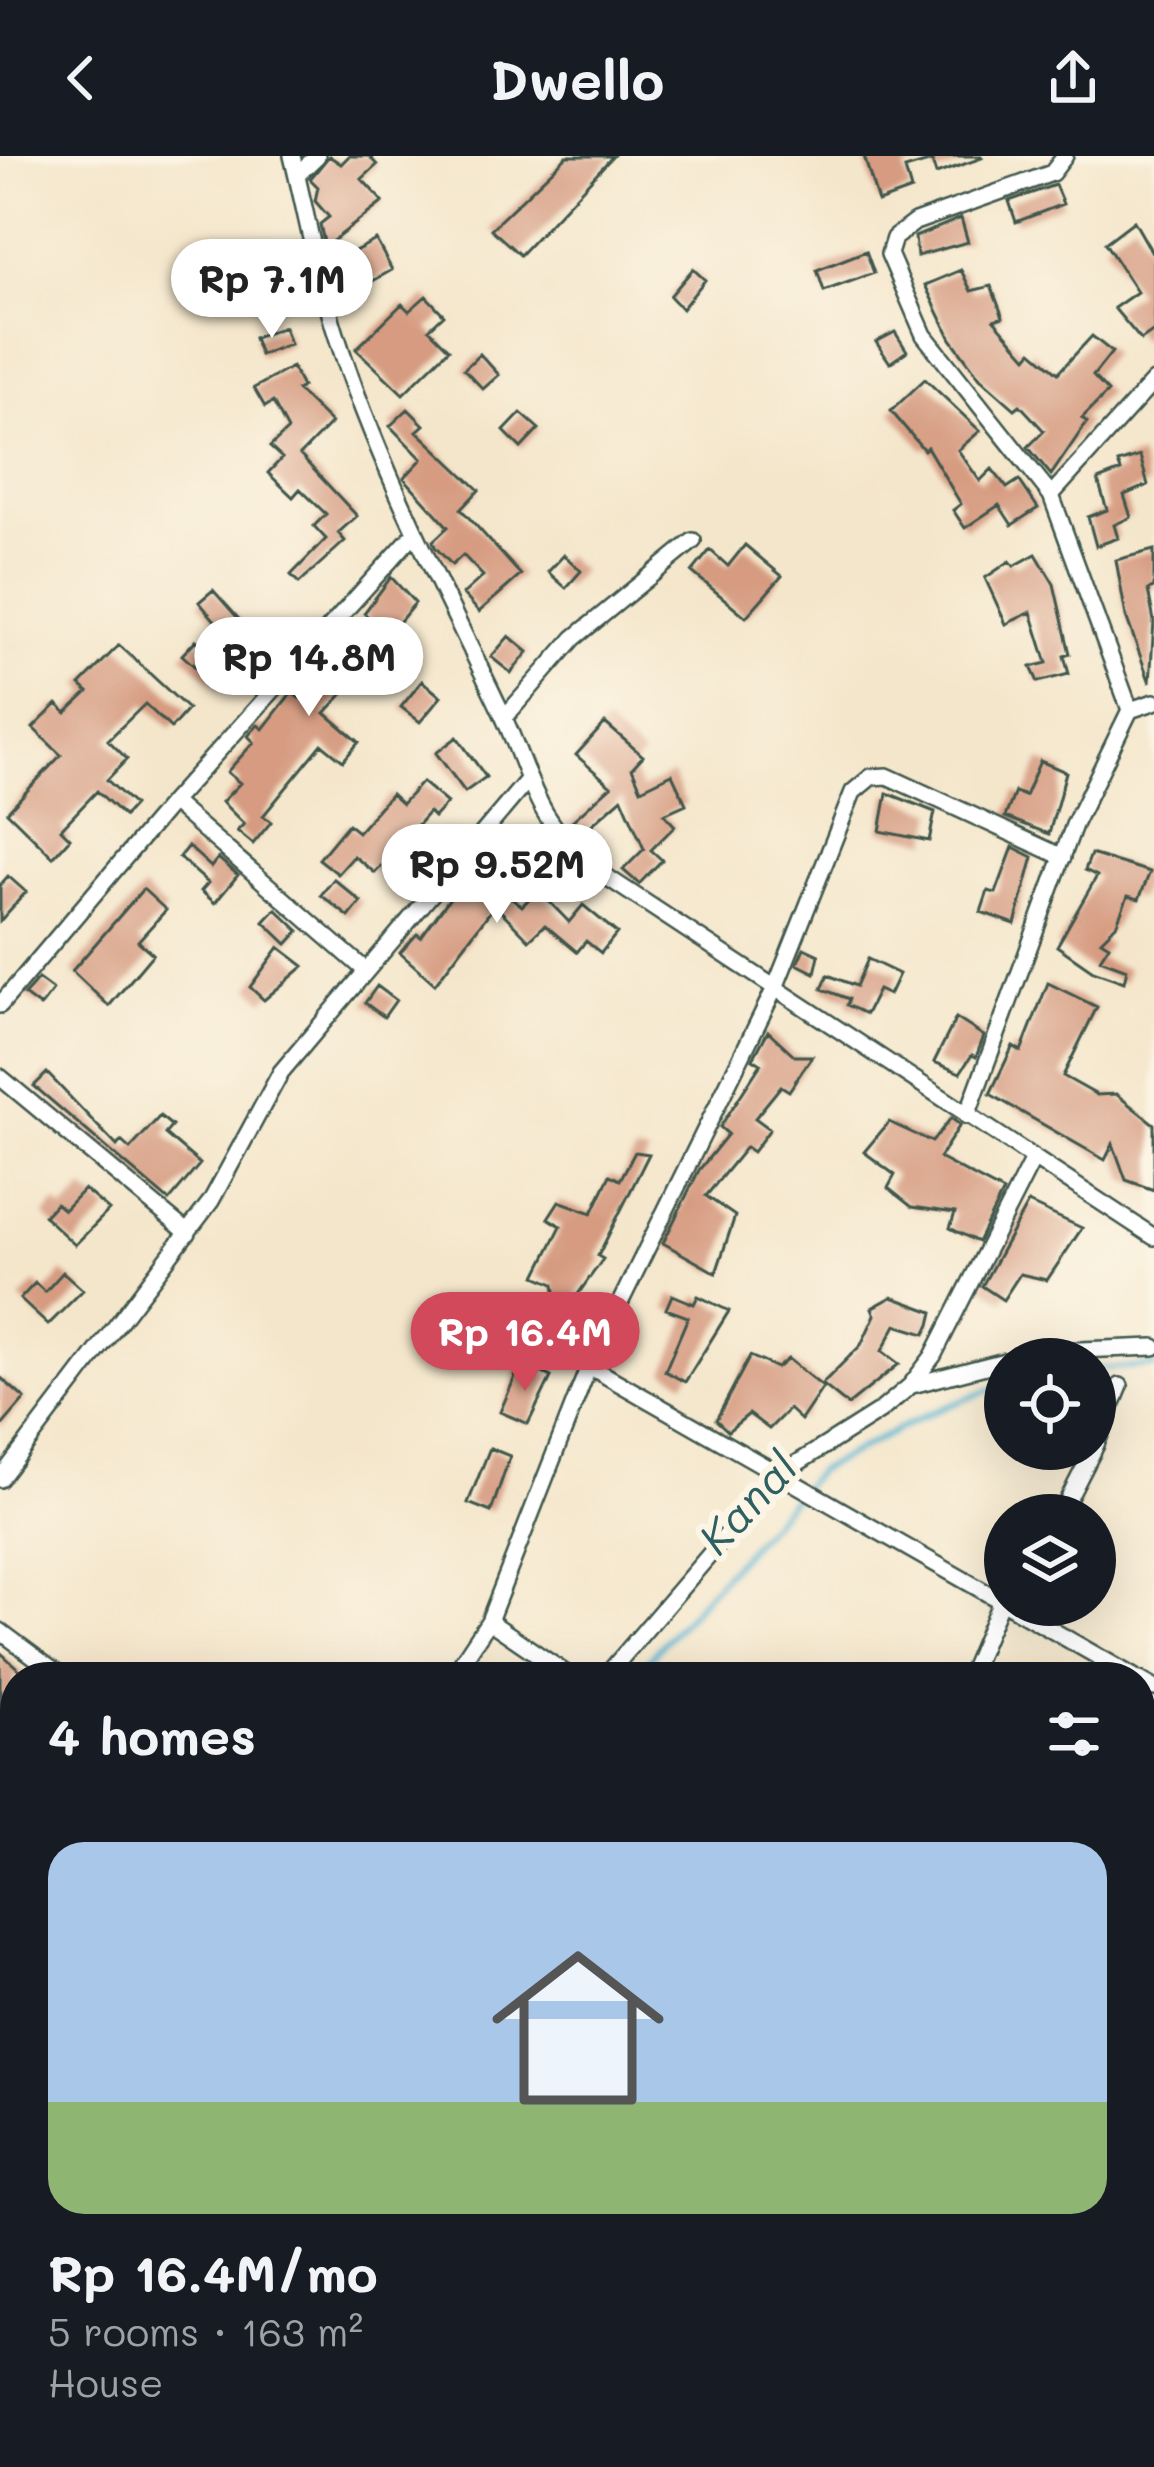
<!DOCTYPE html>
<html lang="en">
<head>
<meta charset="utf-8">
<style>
  :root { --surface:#171b24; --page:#242831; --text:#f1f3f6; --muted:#9ea1a6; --line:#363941; --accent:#d1495b }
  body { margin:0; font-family:Mali,sans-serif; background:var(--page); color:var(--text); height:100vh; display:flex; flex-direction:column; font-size:45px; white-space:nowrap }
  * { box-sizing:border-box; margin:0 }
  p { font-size:39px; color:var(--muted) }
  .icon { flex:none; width:66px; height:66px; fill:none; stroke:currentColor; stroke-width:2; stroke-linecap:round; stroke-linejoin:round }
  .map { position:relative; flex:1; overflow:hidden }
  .details { position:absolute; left:0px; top:1506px; width:1155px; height:807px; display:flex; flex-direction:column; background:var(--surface); border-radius:48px 48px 0 0; box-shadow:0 12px 48px #0002 }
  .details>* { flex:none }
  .controls { position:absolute; left:984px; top:1182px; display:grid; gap:24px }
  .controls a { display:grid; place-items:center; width:132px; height:132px; border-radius:50%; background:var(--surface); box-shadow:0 12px 48px #0002; font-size:60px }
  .price { position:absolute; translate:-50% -102px; padding:0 27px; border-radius:42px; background:#fff; color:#222; font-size:39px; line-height:78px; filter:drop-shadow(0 3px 6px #0008) }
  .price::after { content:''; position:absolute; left:50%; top:72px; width:36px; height:27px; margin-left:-18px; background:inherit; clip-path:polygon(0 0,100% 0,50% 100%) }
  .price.on { background:var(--accent); color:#fff }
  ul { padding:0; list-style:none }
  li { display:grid; align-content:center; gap:24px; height:636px; padding:0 48px }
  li+li { border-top:3px solid var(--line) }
  li span { display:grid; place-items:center; height:372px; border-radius:36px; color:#555 }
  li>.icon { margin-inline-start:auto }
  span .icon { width:216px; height:216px; fill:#fffc; stroke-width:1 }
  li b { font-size:51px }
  h2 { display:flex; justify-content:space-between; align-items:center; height:144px; padding:0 48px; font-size:51px }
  header { display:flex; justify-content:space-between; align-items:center; height:156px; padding:0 48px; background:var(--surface); font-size:54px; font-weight:700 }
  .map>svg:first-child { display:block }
</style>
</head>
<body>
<header><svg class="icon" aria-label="back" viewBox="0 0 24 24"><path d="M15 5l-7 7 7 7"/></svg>Dwello<svg class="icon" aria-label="share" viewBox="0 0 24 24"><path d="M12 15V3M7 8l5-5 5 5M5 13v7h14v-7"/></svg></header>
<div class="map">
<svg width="1154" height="2311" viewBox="0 0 1154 2311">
  <rect width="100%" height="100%" fill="#fcf5e5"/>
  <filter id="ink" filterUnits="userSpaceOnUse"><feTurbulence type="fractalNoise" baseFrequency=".00833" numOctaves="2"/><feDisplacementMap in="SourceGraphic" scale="24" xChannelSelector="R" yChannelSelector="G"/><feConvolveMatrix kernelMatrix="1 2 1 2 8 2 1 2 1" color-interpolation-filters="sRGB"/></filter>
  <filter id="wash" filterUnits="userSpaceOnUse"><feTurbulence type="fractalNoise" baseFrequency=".004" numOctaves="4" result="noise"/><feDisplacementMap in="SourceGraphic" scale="48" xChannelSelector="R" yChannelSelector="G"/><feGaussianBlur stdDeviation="2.7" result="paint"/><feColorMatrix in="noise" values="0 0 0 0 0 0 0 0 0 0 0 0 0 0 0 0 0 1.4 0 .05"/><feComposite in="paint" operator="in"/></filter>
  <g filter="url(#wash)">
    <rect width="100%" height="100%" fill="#f4e6cb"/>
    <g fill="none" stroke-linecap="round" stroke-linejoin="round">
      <!-- stream -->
      <path stroke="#52b3d1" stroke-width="6" d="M1095,1213l59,-3
        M633,1521l184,-206 111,-57 77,-30
        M0,2187l15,-13"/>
    </g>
    <g id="blocks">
      <!-- building -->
      <path fill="#d69b81" d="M329,0l12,8 8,-8h20l8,9 -15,14 21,23 -58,45 -5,-23 9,-7 -14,-16 3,-14 -8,-8z
        M567,0h46l-93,99 -29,-26z
        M864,0h117l1,2 -46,16 -4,-13 -27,8 6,21 -33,12z
        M1055,29l8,19 -47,18 -7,-21z
        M961,62l7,24 -51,14 -2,-19z
        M1134,65l20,35v75l-13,9 -27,-32 23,-16 -32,-49z
        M376,84l16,30 -21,12 -16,-31z
        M866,95l8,22 -50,18 -7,-21z
        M693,113l12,11 -23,29 -12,-13z
        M961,114l10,21 20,-5 12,31 -9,3 33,37 5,-6 26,22 34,-37 20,16 -19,24 15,16 -26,26 5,4 -36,53 -23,-28 16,-16 -24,-26 -5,4 -35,-31 -29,-39 -26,-54z
        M426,140l18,19 -15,14 20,20 -46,45 -47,-45 46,-45 7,7z
        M284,171l6,17 -30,11 -6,-17z
        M895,176l12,19 -17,12 -14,-21z
        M480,198l19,21 -16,14 -19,-20z
        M292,211l10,20 -5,3 34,33 -31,32 57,61 -19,17 7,8 -46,42 -8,-8 35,-36 -12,-13 12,-12 -26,-25 -7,8 -25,-24 14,-15 -12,-11 18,-17 -15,-28 -8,5 -11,-19z
        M925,223l55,52 -22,19 22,31 12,-12 15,19 12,-8 19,28 -26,17 -13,-20 -34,23 -12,-18 8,-6 -34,-57 -3,3 -33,-39z
        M408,253l16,16 -7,6 62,59 -18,19 60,66 -42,37 -16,-18 20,-18 -20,-21 -11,10 -17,-18 -2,-6 15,-14 -44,-49 18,-19 -32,-33z
        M521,257l18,16 -18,19 -17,-17z
        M1140,300l8,29 -24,10 7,22 -17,8 4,13 -22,8 -8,-29 19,-7 -9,-30 23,-9 -3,-8z
        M745,389l37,31 -36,41 -54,-45 18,-22 18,16z
        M1154,394v38l-6,2 6,31 -4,62 -24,-67 -10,-56z
        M1036,398l18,30 16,70 -6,2 5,18 -31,8 -7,-15 16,-4 -16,-51 -25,12 -21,-46 25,-17 4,5z
        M564,399l17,16 -15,17 -18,-16z
        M391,421l24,26 -42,51 4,3 -52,56 34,29 -16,19 -21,-17 -59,72 8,6 -18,22 -16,-13 7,-7 -22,-22 18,-19 -13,-11 27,-30 -6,-6 10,-11 5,4 29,-37 7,6 21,-24 -9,-8 22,-24 4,4 7,-8 11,9 20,-24 -11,-10z
        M213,434l55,62 -16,14 -4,-5 -27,29 -39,-35 14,-15 8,8 18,-19 -23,-27z
        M509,480l19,16 -17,21 -20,-16z
        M119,489l69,64 -17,19 -26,-24 -37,36 19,19 -20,21 27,25 -10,11 -27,-25 -36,38 9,9 -17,19 -46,-45 54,-57 -28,-27 24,-24 9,9 22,-21 -8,-7z
        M422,525l19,16 -21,25 -19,-15z
        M605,567l38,33 -11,12 9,21 31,-15 14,30 -22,10 11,12 -24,24 11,10 -23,24 -16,-14 21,-21 -22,-51 -42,37 -10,-12 41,-37 -35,-31z
        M457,581l29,40 -21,15 -29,-39z
        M1040,605l26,11 -17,62 -44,-17 10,-25 10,4z
        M422,626l25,21 -13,14 -5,-5 -54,61 -21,-17 -16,18 -19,-15 29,-35 10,8 33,-38 11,10z
        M887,637l48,19 -6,29 -49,-10z
        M188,690l23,21 7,-9 20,17 -23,28 -14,-12 7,-8 -29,-26z
        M1013,691l20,10 -18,67 -34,-12 7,-21 8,2z
        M1091,698l59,18 -11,27 -11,-3 -12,29 -15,15 8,5 -9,14 27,10 -3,13 -31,-11 -36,-25 40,-70 -12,-6z
        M8,720l18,16 -26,29v-36z
        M334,723l27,23 -12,15 -28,-22z
        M464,723l18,14 9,-12 31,25 16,-16 31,32 14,-17 34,28 -16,20 -15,-12 -9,11 -32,-27 -16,15 -34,-35 -60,79 -35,-31 17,-19 4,3z
        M143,733l23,21 -28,31 15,13 -44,52 -37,-35z
        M276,753l23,22 -12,13 -23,-22z
        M279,791l25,19 -40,34 -14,-13z
        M804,792l15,7 -4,18 -18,-9z
        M868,803l31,15 -10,21 -11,-5 -12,24 -19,-9 2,-6 -27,-10 6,-14 28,11z
        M38,823l15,11 -13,17 -16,-12z
        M1048,827l49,24 -34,69 34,19 19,-1 38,30v66l-28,-10 -13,-36 -8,16 -115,-66 23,-48 8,5z
        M377,830l19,14 -12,17 -19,-14z
        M956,862l28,18 -8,21 -4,-2 -12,18 -26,-11z
        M768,875l27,25h17l-23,35 -8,-5 -26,32 15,11 -17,23 -7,-5 -40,49 29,20 -19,57 -53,-30 36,-73 29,-36 -8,-7 41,-63 -8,-5z
        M47,917l70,73 4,-5 9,8 30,-33 12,10 -7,8 35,30 -31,37 -135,-115z
        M951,962l9,7 -21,33 64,34 -25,50 -28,-14 5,-15 -43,-6 -24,-19 7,-13 -31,-23 25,-30 43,20z
        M635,996l14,2 -51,102 5,3 -27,38 -19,42 -17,-8 16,-33 -2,-14 -18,-8 25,-50 -13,-8 11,-17 33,12 18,-38 10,5z
        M84,1033l25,21 -34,35 -31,-29 12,-13 8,7z
        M1028,1047l54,25 -35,52 -27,-6 -17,26 -21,-14z
        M63,1116l20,18 -35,35 -28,-26 15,-16 10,9z
        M672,1139l22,9 4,-8 31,15 -44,71 -20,-11 23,-54 -22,-8z
        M892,1141l41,15 -3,13 -5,9 -29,-9 -14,26 17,13 -51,41 -26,-21 39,-39 14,-30 -3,-7z
        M750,1200l27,12 11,-9 35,28 -22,33 -12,-11 -20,20 -20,-15 -21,17 -12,-11z
        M521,1207l30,14 -23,47 -28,-12z
        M0,1221l25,22 -25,29z
        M490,1292l20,8 -19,56 -23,-9z
        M0,1496l27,25h-12v61l-15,-13z"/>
    </g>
  </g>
  <g filter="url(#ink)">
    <use href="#blocks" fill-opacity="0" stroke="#3f564b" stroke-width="3"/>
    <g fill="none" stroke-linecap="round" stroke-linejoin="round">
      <!-- minor casing -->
      <g stroke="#3f564b" stroke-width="20">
        <path id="minor" d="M292,0c15,60 25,119 44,178 41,128 104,250 162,371 34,69 31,108 95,163l561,369
          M297,19l20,-19
          M1051,339l103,-114
          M1130,554l24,-8
          M504,562l70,-80 119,-97
          M172,646l192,167
          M0,849l172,-203 243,-269
          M0,921l188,156
          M967,960l107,-291 56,-115 -79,-215 -127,-160 -35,-81 5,-16 21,-16 137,-49 13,-17
          M1013,1203l42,-8 99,-4
          M589,1210l545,311
          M912,1229l93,-24
          M1095,1291l25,-61
          M0,1323l211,-278 70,-129 245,-290
          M1060,1359l34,-66
          M489,1465l82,56
          M0,1475l62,46
          M452,1521l37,-56 100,-255 186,-378 78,-196 18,-15 16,-1 176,81
          M605,1521l172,-201 103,-65 30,-25 23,-30 100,-197
          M969,1521l31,-74
          M1140,1524l14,8
          M1140,1706l14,-31
          M1140,1898l14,9
          M0,2160l15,-13
          M59,2298l11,13
          M1094,2298l23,13
          M367,2311l6,-13"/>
      </g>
      <!-- trunk casing -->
      <g stroke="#3f564b" stroke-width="28">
        <path id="trunk" d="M1140,1859l14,-3
          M0,2245l15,-13
          M0,2266l15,-12"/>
      </g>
      <!-- minor -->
      <use href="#minor" stroke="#fff" stroke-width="15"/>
      <!-- trunk -->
      <use href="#trunk" stroke="#ffbb71" stroke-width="24"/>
    </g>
  </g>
  <g text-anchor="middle" stroke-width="12" stroke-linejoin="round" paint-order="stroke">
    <!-- water labels -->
    <g font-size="45" font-style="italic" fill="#2e6063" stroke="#fcf5e5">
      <text transform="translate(748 1347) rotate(-47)" y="16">Kanal</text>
    </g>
  </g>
</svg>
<div class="controls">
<a><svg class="icon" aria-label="locate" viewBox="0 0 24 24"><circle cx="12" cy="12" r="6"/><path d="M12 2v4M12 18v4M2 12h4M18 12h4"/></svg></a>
<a><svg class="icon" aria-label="layers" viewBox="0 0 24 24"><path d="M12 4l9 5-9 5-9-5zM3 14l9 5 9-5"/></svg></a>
</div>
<b class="price" style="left:272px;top:185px">Rp 7.1M</b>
<b class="price" style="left:309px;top:563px">Rp 14.8M</b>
<b class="price" style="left:497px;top:770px">Rp 9.52M</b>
<b class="price on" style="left:525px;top:1238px">Rp 16.4M</b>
<section class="details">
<h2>4 homes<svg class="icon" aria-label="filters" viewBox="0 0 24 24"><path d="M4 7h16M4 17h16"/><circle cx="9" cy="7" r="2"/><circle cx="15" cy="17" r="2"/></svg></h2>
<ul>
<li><span style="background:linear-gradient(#a9c7e8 70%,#8fb573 0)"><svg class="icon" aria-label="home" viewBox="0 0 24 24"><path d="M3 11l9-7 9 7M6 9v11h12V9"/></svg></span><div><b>Rp 16.4M/mo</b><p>5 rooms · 163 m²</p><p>House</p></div></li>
</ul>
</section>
</div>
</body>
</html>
